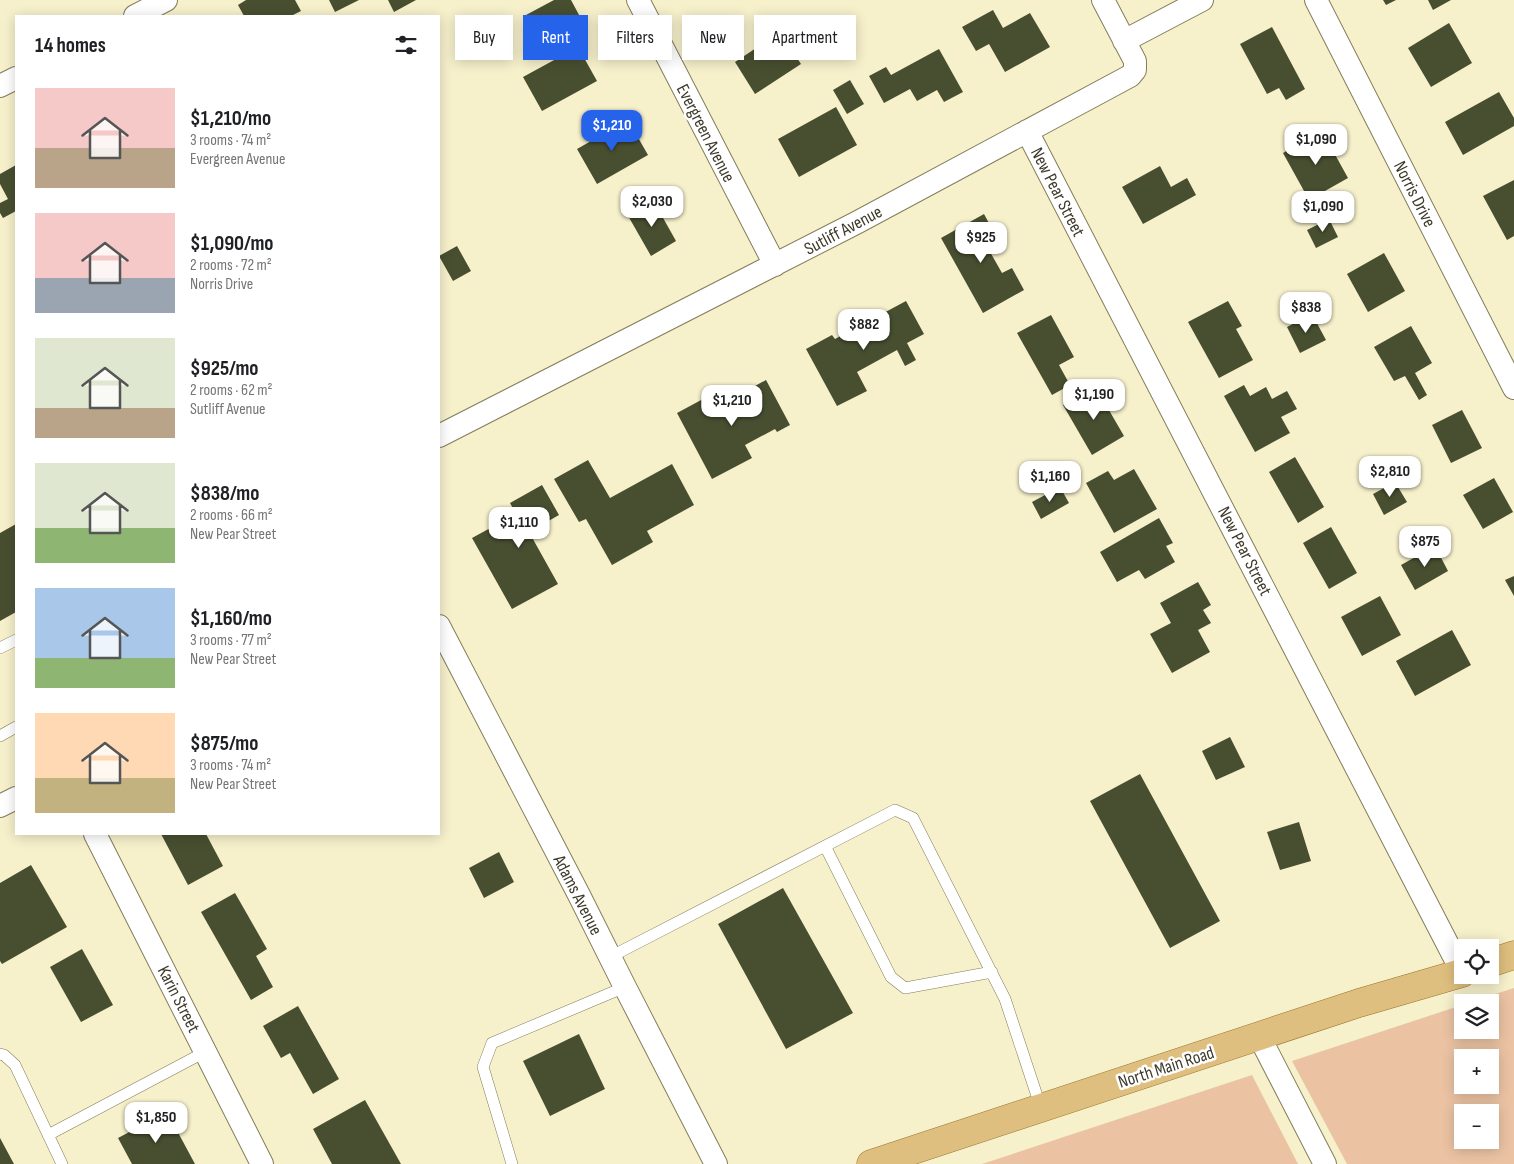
<!DOCTYPE html>
<html lang="en">
<head>
<meta charset="utf-8">
<style>
  :root { --surface:#fff; --page:#f6f6f6; --text:#202124; --muted:#757577; --accent:#2563eb }
  body { margin:0; font-family:"Sofia Sans Condensed",sans-serif; background:var(--page); color:var(--text); height:100vh; display:flex; flex-direction:column; font-size:19px; white-space:nowrap }
  * { box-sizing:border-box; margin:0 }
  p { font-size:16px; color:var(--muted) }
  .icon { flex:none; width:28px; height:28px; fill:none; stroke:currentColor; stroke-width:2; stroke-linecap:round; stroke-linejoin:round }
  .map { position:relative; flex:1; overflow:hidden }
  .sheet { position:absolute; left:15px; top:15px; width:425px; height:820px; display:flex; flex-direction:column; background:var(--surface); border-radius:0px; box-shadow:0 2px 12px #0003 }
  .sheet>* { flex:none }
  .banner { position:absolute; left:455px; top:15px; width:475px; height:45px; display:flex; gap:10px }
  .fabs { position:absolute; left:1454px; top:939px; display:grid; gap:10px }
  .fabs a { display:grid; place-items:center; width:45px; height:45px; border-radius:0px; background:var(--surface); box-shadow:0 2px 12px #0003; font-size:25px }
  .price { position:absolute; translate:-50% -42px; padding:0 11px; border-radius:10px; background:#fff; color:#222; font-size:16px; line-height:32px; filter:drop-shadow(0 1px 2px #0008) }
  .price::after { content:''; position:absolute; left:50%; top:30px; width:15px; height:11px; margin-left:-8px; background:inherit; clip-path:polygon(0 0,100% 0,50% 100%) }
  .price.on { background:var(--accent); color:#fff }
  ul { padding:0; list-style:none }
  li { display:flex; align-items:center; gap:15px; height:125px; padding:0 20px }
  li span { display:grid; place-items:center; flex:none; width:140px; height:100px; border-radius:0px; color:#555 }
  li>.icon { margin-inline-start:auto }
  span .icon { width:60px; height:60px; fill:#fffc; stroke-width:1 }
  li b { font-size:21px }
  h2 { display:flex; justify-content:space-between; align-items:center; height:60px; padding:0 20px; font-size:21px }
  .pill { padding:0 18px; border-radius:0px; background:var(--surface); box-shadow:0 2px 12px #0003; font-size:18px; line-height:45px }
  .pill.on { background:var(--accent); color:#fff }
  .map>svg:first-child { display:block }
</style>
</head>
<body>
<div class="map">
<svg width="1514" height="1164" viewBox="0 0 1514 1164">
  <rect width="100%" height="100%" fill="#f6f0cb"/>
  <!-- green -->
  <path fill="#ebc3a3" fill-rule="evenodd" d="M1514,988v176h-167l-55,-103 170,-56v25h28v-28h-20zM1462,1058h28v27h-28zM1462,1112h28v28h-28z
    M1252,1075l46,89h-316z"/>
  <!-- building -->
  <path fill="#484f30" d="M246,0h49l6,11 -10,5h-47l-6,-11z
    M329,0h30l-24,12z
    M388,0h28l-22,12z
    M554,0h17l14,26 -42,22 -17,-33z
    M1383,0h13l-10,5z
    M1428,0h23l-18,10z
    M993,10l10,18 27,-15 20,34 -45,25 -16,-28 -13,7 -14,-24z
    M1449,23l23,40 -41,24 -23,-39z
    M1272,27l33,62 -19,11 -7,-12 -12,6 -27,-50z
    M780,32l21,32 -46,30 -20,-32z
    M578,47l19,34 -55,30 -19,-34z
    M939,49l24,43 -19,10 -7,-12 -20,11 -7,-12 -26,14 -15,-27 17,-9 5,8z
    M850,80l14,24 -17,10 -14,-24z
    M1499,92l15,26v8l-51,29 -18,-33z
    M836,107l21,38 -58,32 -21,-38z
    M628,120l20,35 -51,29 -20,-35z
    M1322,131l26,47 -39,22 -26,-47z
    M16,165v46l-13,7 -3,-5v-10l8,-4 -8,-15v-10z
    M1160,166l11,21 16,-9 9,17 -53,29 -21,-37z
    M1514,180v56l-7,4 -24,-44z
    M653,200l23,41 -25,15 -24,-42z
    M984,214l12,22 -11,7 17,30 10,-5 12,22 -41,23 -42,-75z
    M1329,219l9,18 -22,11 -9,-18z
    M457,246l14,25 -18,10 -14,-25z
    M1384,253l21,38 -37,21 -21,-38z
    M906,301l18,33 -17,9 9,17 -11,6 -8,-16 -40,22 10,19 -30,15 -31,-57 26,-14 3,4z
    M1228,301l14,25 -6,3 17,31 -34,18 -31,-56z
    M1312,314l14,26 -26,13 -13,-26z
    M1051,315l23,42 -15,8 11,20 -18,10 -35,-62z
    M1411,326l21,37 -17,10 12,22 -8,5 -14,-24 -11,5 -20,-34z
    M766,380l24,45 -13,7 -2,-3 -30,16 7,13 -40,21 -35,-66 39,-21 10,20 20,-11 -4,-8z
    M1244,385l6,11 16,-9 6,12 15,-8 10,18 -16,8 9,16 -35,19 -31,-56z
    M1095,386l29,50 -32,19 -29,-50z
    M1462,410l20,38 -31,15 -19,-38z
    M1295,457l29,50 -26,16 -29,-51z
    M588,460l22,38 62,-34 22,41 -47,26 6,11 -41,23 -26,-46 -7,3 -25,-43z
    M1134,469l23,40 -43,24 -28,-50 22,-12 6,9z
    M1494,478l19,34 -30,17 -20,-34z
    M1395,482l12,20 -23,13 -11,-21z
    M542,485l17,30 -30,17 29,52 -46,25 -40,-71 44,-24 -6,-11z
    M1060,487l9,16 -28,16 -9,-17z
    M1159,518l14,25 -7,3 9,16 -30,17 -6,-9 -22,12 -17,-30z
    M16,524v88l-16,9v-88z
    M1331,527l26,46 -28,16 -26,-46z
    M1435,546l13,25 -33,19 -14,-25z
    M1514,576v20l-9,-16z
    M1198,582l13,23 -8,5 8,13 -13,7 12,22 -38,21 -22,-39 21,-11 -11,-20z
    M1380,596l21,39 -39,21 -21,-39z
    M1452,630l19,35 -56,31 -19,-35z
    M1230,737l15,30 -29,13 -14,-29z
    M1140,774l80,147 -50,27 -80,-147z
    M1299,822l12,39 -31,9 -13,-38z
    M161,834h45l17,32 -35,19z
    M499,852l15,30 -30,16 -15,-30z
    M31,865l36,62 -65,37 -2,-3v-78z
    M783,888l70,125 -67,36 -68,-125z
    M235,893l32,56 -11,7 17,31 -22,13 -50,-88z
    M82,949l31,56 -32,17 -31,-55z
    M298,1006l41,73 -26,15 -23,-41 -9,5 -18,-32z
    M579,1034l26,55 -55,27 -27,-55z
    M365,1100l36,64h-69l-19,-35z
    M167,1112l28,52h-63l-14,-26z
    M0,1138l14,26h-14z"/>
  <g fill="none" stroke-linecap="round" stroke-linejoin="round">
    <!-- service casing -->
    <g stroke="#837d5b" stroke-width="12">
      <path id="service" d="M0,648l16,-8
        M0,736l16,-9
        M825,846l66,131 14,11 87,-16
        M610,957l285,-147 18,8 92,181 36,109
        M0,1054l4,1 11,10 47,99
        M48,1135l157,-83
        M512,1164l-29,-97 9,-24 133,-56"/>
    </g>
    <!-- minor casing -->
    <g stroke="#837d5b" stroke-width="24">
      <path id="minor" d="M638,0l137,265
        M1316,0l198,388
        M135,16l31,-16
        M1124,41l78,-41
        M0,86l16,-8
        M1027,131l435,841
        M439,436l417,-213 274,-147 5,-6v-9l-32,-61
        M439,626l140,269 46,92 91,177
        M0,806l16,-8
        M95,834l167,330
        M1259,1036l66,128"/>
    </g>
    <!-- primary casing -->
    <g stroke="#99752a" stroke-width="29">
      <path id="primary" d="M1490,963l24,-8
        M871,1164l488,-161 103,-30"/>
    </g>
    <!-- service -->
    <use href="#service" stroke="#fff" stroke-width="11"/>
    <!-- minor -->
    <use href="#minor" stroke="#fff" stroke-width="22"/>
    <!-- primary -->
    <use href="#primary" stroke="#dfbf7f" stroke-width="28"/>
  </g>
  <g text-anchor="middle" stroke-width="5" stroke-linejoin="round" paint-order="stroke">
    <!-- street labels -->
    <g font-size="18" fill="#3d3a2b" stroke="#fff">
      <text transform="translate(706 133) rotate(63)" y="6">Evergreen Avenue</text>
      <text transform="translate(1058 192) rotate(63)" y="6">New Pear Street</text>
      <text transform="translate(1415 194) rotate(63)" y="6">Norris Drive</text>
      <text transform="translate(843 230) rotate(-28)" y="6">Sutliff Avenue</text>
      <text transform="translate(1245 551) rotate(63)" y="6">New Pear Street</text>
      <text transform="translate(578 895) rotate(63)" y="6">Adams Avenue</text>
      <text transform="translate(179 999) rotate(63)" y="6">Karin Street</text>
      <text transform="translate(1166 1067) rotate(-18)" y="6">North Main Road</text>
    </g>
  </g>
</svg>
<div class="fabs">
<a><svg class="icon" aria-label="locate" viewBox="0 0 24 24"><circle cx="12" cy="12" r="6"/><path d="M12 2v4M12 18v4M2 12h4M18 12h4"/></svg></a>
<a><svg class="icon" aria-label="layers" viewBox="0 0 24 24"><path d="M12 4l9 5-9 5-9-5zM3 14l9 5 9-5"/></svg></a>
<a>+</a>
<a>−</a>
</div>
<b class="price on" style="left:612px;top:152px">$1,210</b>
<b class="price" style="left:1316px;top:166px">$1,090</b>
<b class="price" style="left:652px;top:228px">$2,030</b>
<b class="price" style="left:1323px;top:233px">$1,090</b>
<b class="price" style="left:981px;top:264px">$925</b>
<b class="price" style="left:1306px;top:334px">$838</b>
<b class="price" style="left:864px;top:351px">$882</b>
<b class="price" style="left:1094px;top:421px">$1,190</b>
<b class="price" style="left:732px;top:427px">$1,210</b>
<b class="price" style="left:1390px;top:498px">$2,810</b>
<b class="price" style="left:1050px;top:503px">$1,160</b>
<b class="price" style="left:519px;top:549px">$1,110</b>
<b class="price" style="left:1425px;top:568px">$875</b>
<b class="price" style="left:156px;top:1144px">$1,850</b>
<div class="banner">
<a class="pill">Buy</a>
<a class="pill on">Rent</a>
<a class="pill">Filters</a>
<a class="pill">New</a>
<a class="pill">Apartment</a>
</div>
<section class="sheet">
<h2>14 homes<svg class="icon" aria-label="filters" viewBox="0 0 24 24"><path d="M4 7h16M4 17h16"/><circle cx="9" cy="7" r="2"/><circle cx="15" cy="17" r="2"/></svg></h2>
<ul>
<li><span style="background:linear-gradient(#f6c9c9 60%,#b9a48a 0)"><svg class="icon" aria-label="home" viewBox="0 0 24 24"><path d="M3 11l9-7 9 7M6 9v11h12V9"/></svg></span><div><b>$1,210/mo</b><p>3 rooms · 74 m²</p><p>Evergreen Avenue</p></div></li>
<li><span style="background:linear-gradient(#f6c9c9 65%,#9aa5b1 0)"><svg class="icon" aria-label="home" viewBox="0 0 24 24"><path d="M3 11l9-7 9 7M6 9v11h12V9"/></svg></span><div><b>$1,090/mo</b><p>2 rooms · 72 m²</p><p>Norris Drive</p></div></li>
<li><span style="background:linear-gradient(#dfe7d0 70%,#b9a48a 0)"><svg class="icon" aria-label="home" viewBox="0 0 24 24"><path d="M3 11l9-7 9 7M6 9v11h12V9"/></svg></span><div><b>$925/mo</b><p>2 rooms · 62 m²</p><p>Sutliff Avenue</p></div></li>
<li><span style="background:linear-gradient(#dfe7d0 65%,#8fb573 0)"><svg class="icon" aria-label="home" viewBox="0 0 24 24"><path d="M3 11l9-7 9 7M6 9v11h12V9"/></svg></span><div><b>$838/mo</b><p>2 rooms · 66 m²</p><p>New Pear Street</p></div></li>
<li><span style="background:linear-gradient(#a9c7e8 70%,#8fb573 0)"><svg class="icon" aria-label="home" viewBox="0 0 24 24"><path d="M3 11l9-7 9 7M6 9v11h12V9"/></svg></span><div><b>$1,160/mo</b><p>3 rooms · 77 m²</p><p>New Pear Street</p></div></li>
<li><span style="background:linear-gradient(#ffd9b3 65%,#c2b280 0)"><svg class="icon" aria-label="home" viewBox="0 0 24 24"><path d="M3 11l9-7 9 7M6 9v11h12V9"/></svg></span><div><b>$875/mo</b><p>3 rooms · 74 m²</p><p>New Pear Street</p></div></li>
</ul>
</section>
</div>
</body>
</html>
